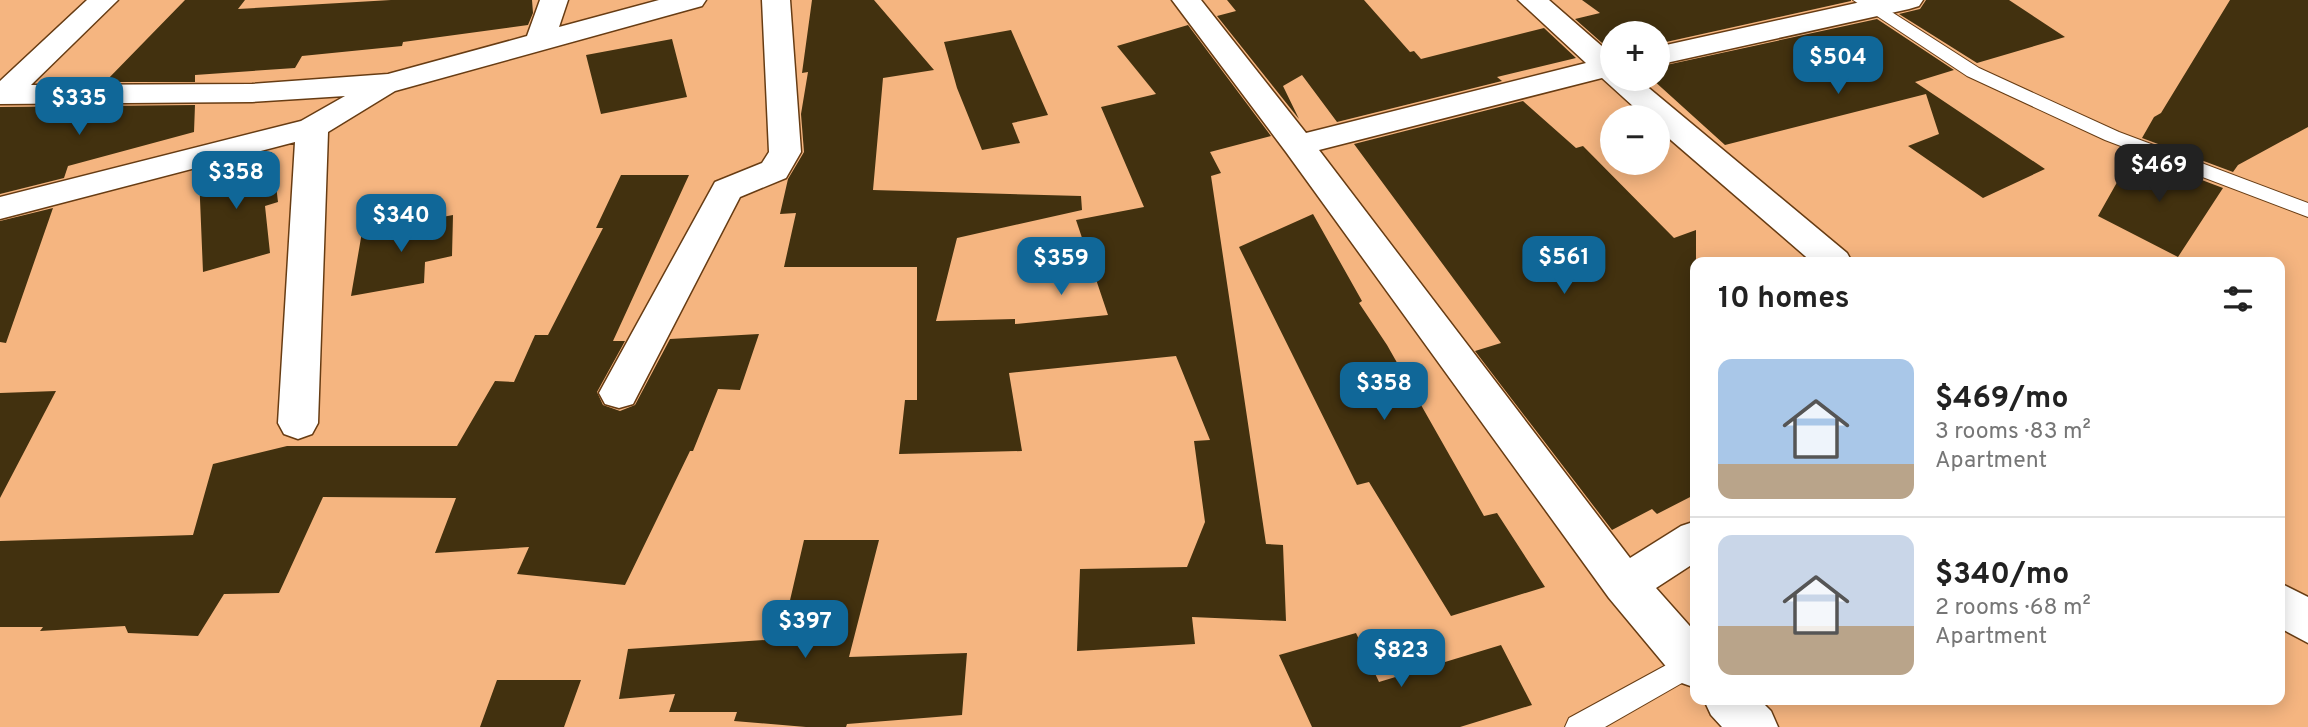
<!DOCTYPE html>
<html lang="en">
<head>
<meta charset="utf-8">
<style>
  :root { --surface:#fff; --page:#f2f2f2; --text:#222; --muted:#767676; --line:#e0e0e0; --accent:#106798 }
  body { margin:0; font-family:Overpass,sans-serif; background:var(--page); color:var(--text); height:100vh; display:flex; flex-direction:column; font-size:26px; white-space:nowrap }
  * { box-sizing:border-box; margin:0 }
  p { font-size:23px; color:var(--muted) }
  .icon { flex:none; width:38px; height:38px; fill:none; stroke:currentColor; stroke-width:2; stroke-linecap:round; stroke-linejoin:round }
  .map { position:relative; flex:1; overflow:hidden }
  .panel { position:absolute; left:1690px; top:257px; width:595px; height:448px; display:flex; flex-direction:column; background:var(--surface); border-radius:14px; box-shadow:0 4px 18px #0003 }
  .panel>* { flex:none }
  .buttons { position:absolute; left:1600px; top:21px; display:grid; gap:14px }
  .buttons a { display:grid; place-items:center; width:70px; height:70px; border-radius:50%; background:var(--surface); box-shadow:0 4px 18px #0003; font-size:35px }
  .price { position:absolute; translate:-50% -60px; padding:0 16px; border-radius:14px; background:var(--accent); color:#fff; font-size:23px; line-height:46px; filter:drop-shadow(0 2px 4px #0008) }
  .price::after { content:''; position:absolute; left:50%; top:42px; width:21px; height:16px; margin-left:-10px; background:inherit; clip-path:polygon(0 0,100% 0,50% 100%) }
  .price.active { background:#222; color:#fff }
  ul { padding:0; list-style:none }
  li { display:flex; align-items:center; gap:21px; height:175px; padding:0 28px }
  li+li { border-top:2px solid var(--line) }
  li span { display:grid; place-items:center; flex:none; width:196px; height:140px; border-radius:14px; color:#555 }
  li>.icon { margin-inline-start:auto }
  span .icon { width:84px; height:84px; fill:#fffc; stroke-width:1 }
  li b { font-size:30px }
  h2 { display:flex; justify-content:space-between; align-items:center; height:84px; padding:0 28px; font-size:30px }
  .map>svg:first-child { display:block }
</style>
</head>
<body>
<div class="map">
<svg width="2308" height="727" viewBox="0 0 2308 727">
  <rect width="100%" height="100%" fill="#f5b580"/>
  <!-- building -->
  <path fill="#42310f" d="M185,0h60l-7,9 153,-9h141l1,13 -5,12 -125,17 -1,4 -100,10 -7,12 -100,7v7h-90z
    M812,0h62l60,70 -51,8 -10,112 208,6 1,14 -125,28 -21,83 79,-2v5l93,-9 -32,-95 68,-13 -43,-100 55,-13 -39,-48 71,-21 83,111 -61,16 11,21 -10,3 55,368 17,1 3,76 -94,-4 3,27 -118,7 3,-82 107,-2 18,-45 -11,-81 16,-1 -34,-84 -167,17 13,78 -123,3 6,-54h12v-133h-133l12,-54 -16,1 8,-35 16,-27 -3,-38 7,-42 -6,1z
    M1227,0h137l46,52 4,-1 7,8 123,-31 32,30 -79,19 5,4 -165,41 -35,-47 -19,11 16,33 -82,-103 19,-5z
    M1582,0h269v1l-194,43v-11h-45l-2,17 -35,-31 25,-6z
    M1926,0h83l56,37 -88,26 -78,-49 21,-5z
    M2230,0h78v127l-70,38 -5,7 -91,-34 12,-21 7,-4z
    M1877,19l77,51 -39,12 130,87 -62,29 -75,-52 31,-12 -13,-40 -201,51 -73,-66h5v-12z
    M1011,30l37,85 -36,8 8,20 -38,7 -25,-62 -13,-46z
    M672,39l15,58 -86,17 -15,-59z
    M1523,101l53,47 7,-2 91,92 22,-8v264l-39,20 -5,-5 -40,21 -137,-179 26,-8 -147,-199z
    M195,105l-1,27 -126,34 -4,12 -64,16v-87z
    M272,152l6,50 -13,4 5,47 -67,19 -4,-97z
    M2133,154l90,34 -45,69 -80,-41z
    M621,175h68l-76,166h12l-28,51 6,13 17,6 15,-6 35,-66 89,-5 -19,56 -22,-1 -25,62h-3l-65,134 -108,-11 12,-27 -94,6 21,-55 -133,-1 -44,96 -55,1 -26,42 -70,-3 -3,-7 -85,5 3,-4h-43v-86l193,-6 20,-71 74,-18h170l38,-65 19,1 21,-47h13l55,-107h-7z
    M53,208l-47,135 -6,-1v-121z
    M1313,214l49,87 -3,2 28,42 97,171 13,-3 48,74 -94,29 -82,-134 -12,3 -118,-238z
    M453,215l-1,41 -27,6 -1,21 -73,13 11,-64z
    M56,391l-56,107v-105z
    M804,540h75l-30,117 118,-4 -5,62 -115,9 -1,3h-40l-72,-6 3,-9h-68l6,-18 -56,5 9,-50 153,-10z
    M1356,633l23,49 122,-37 31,60 -72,22h-148l-33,-72z
    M497,680h84l-17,47h-84z"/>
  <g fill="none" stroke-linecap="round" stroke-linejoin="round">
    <!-- service casing -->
    <g stroke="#673c13" stroke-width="2">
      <path id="service" d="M1853,0h20l106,68 140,64 189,71v14l-203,-77 -138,-64z
        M1692,651l4,1v23l-91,52h-40l4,-9z"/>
    </g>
    <!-- minor casing -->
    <g stroke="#673c13" stroke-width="3">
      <path id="minor" d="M87,0h31l-87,85 221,-1 136,-10 139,-38 13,-36h28l-9,27 100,-27h47l-4,6 -307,85 -67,41 -10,291 -6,11 -14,5 -14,-5 -6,-11 17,-281 -295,77v-22l301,-76 44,-25 -93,6 -252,2v-23z
        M762,0h28l11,152 -15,26 -46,19 -107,207 -14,4 -14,-4 -6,-11 116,-211 47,-19 7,-11z
        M1172,0h29l105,133 280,-70 -68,-63h31l63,55v24h26l209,174 5,9h-40l-155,-134v-11h-12l-43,-39 -283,72 311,408 51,-32 15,-5v41l-40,26 40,45v55l-17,-6 -70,-84 -323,-446z
        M1870,0h53l-4,6 -10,3 -252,56v-18z
        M2280,583l28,14v46l-28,-15z
        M1704,700h56l11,11 7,16h-56l-11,-12z"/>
    </g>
    <!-- service -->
    <use href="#service" fill="#fff" fill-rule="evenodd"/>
    <!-- minor -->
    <use href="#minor" fill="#fff" fill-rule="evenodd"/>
  </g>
</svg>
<div class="buttons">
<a>+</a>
<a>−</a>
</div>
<b class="price" style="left:1838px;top:96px">$504</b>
<b class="price" style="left:79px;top:137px">$335</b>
<b class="price active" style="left:2159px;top:204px">$469</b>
<b class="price" style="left:236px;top:211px">$358</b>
<b class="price" style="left:401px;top:254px">$340</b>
<b class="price" style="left:1564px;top:296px">$561</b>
<b class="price" style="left:1061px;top:297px">$359</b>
<b class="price" style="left:1384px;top:422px">$358</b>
<b class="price" style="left:805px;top:660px">$397</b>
<b class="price" style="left:1401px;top:689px">$823</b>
<section class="panel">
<h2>10 homes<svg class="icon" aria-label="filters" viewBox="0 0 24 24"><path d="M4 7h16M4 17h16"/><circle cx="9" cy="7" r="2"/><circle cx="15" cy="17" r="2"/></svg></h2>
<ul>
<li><span style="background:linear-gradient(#a9c7e8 75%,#b9a48a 0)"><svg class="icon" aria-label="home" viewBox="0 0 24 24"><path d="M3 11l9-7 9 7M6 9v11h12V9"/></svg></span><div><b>$469/mo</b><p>3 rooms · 83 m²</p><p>Apartment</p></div></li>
<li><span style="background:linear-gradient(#c9d6e8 65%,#b9a48a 0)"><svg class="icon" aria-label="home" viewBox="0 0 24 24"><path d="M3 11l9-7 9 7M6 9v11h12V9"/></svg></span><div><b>$340/mo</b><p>2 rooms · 68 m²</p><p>Apartment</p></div></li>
</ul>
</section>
</div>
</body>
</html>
